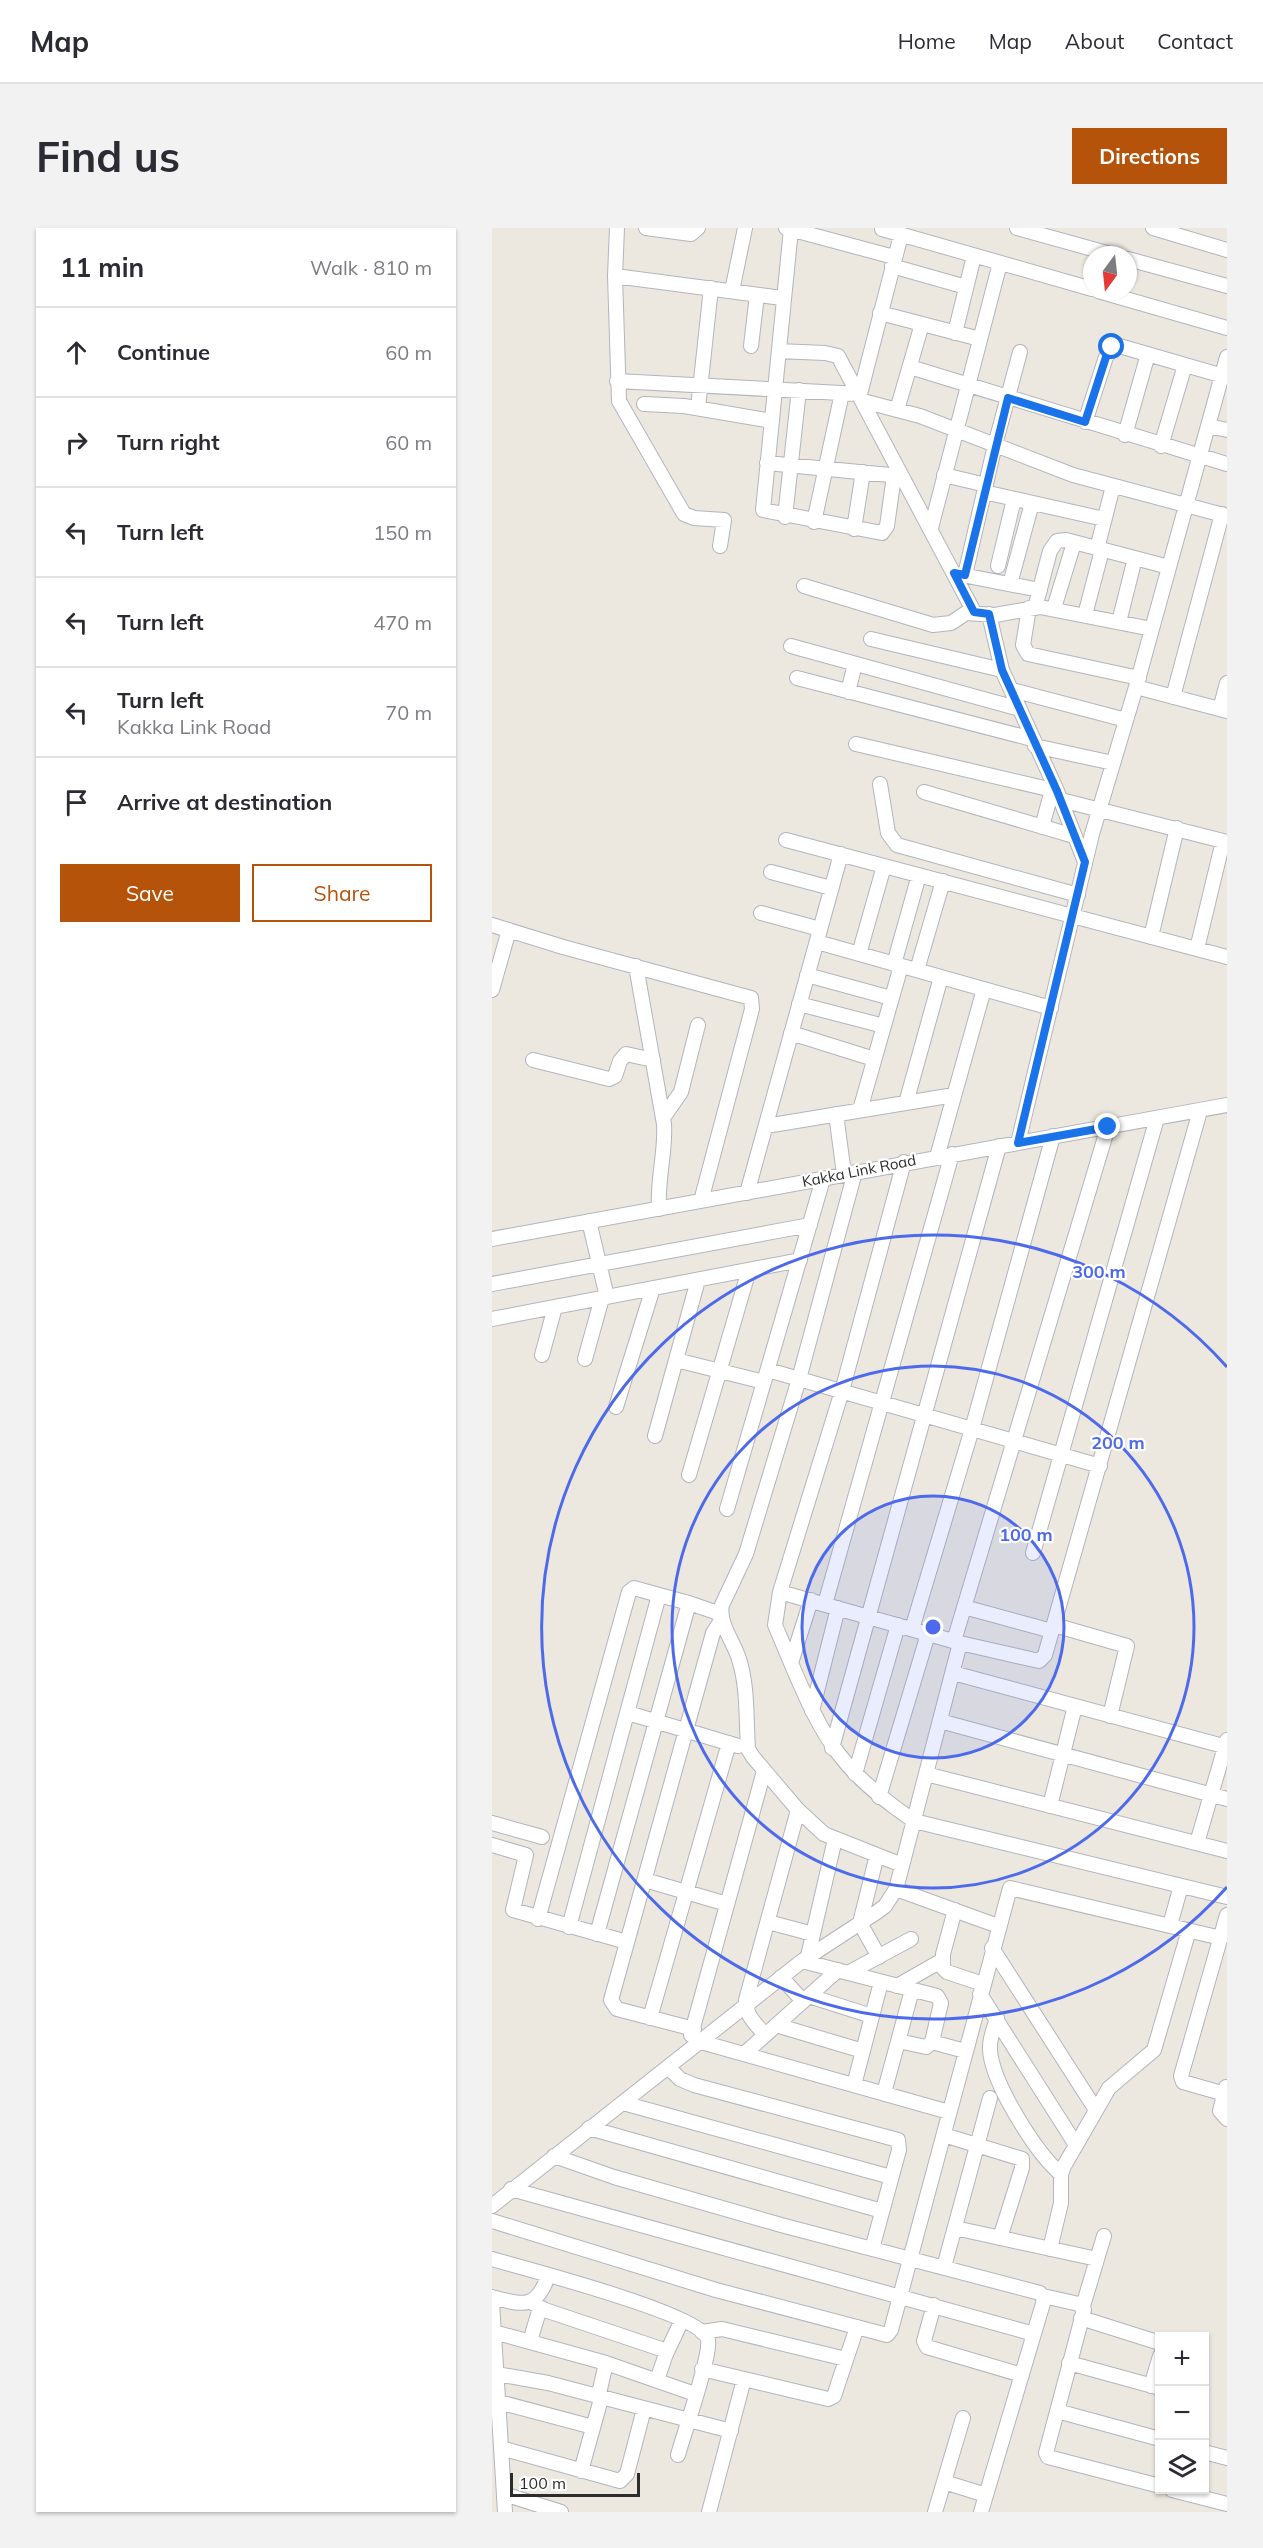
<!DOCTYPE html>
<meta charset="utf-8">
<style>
body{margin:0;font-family:Mulish,sans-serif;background:#f2f2f3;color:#2b2b33}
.controls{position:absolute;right:18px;bottom:18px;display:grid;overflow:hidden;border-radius:0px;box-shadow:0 2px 4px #0004}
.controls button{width:54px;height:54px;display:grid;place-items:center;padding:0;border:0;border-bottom:2px solid #e1e1e2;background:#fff;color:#2b2b33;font:30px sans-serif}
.compass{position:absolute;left:591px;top:18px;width:54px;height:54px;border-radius:50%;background:#fff;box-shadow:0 2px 4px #0004;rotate:195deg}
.scale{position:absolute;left:18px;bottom:15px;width:130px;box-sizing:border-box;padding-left:6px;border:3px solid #2c2c2c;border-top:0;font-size:16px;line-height:21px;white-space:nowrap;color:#2c2c2c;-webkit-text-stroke:4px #fff;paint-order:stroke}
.stop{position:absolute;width:18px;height:18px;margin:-14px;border:4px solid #1a73e8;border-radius:50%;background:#fff}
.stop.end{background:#1a73e8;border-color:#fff;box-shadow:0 2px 6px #0008}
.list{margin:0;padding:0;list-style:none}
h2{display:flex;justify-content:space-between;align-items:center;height:78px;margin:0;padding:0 24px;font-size:26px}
h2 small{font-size:20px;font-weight:400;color:#7c7c81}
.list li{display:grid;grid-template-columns:39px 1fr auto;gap:18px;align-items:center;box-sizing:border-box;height:90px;padding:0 24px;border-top:2px solid #e1e1e2}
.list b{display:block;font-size:22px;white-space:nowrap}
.list p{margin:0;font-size:20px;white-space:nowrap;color:#7c7c81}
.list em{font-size:20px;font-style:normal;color:#7c7c81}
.actions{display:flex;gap:12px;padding:18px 24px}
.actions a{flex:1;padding:14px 0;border:2px solid #b45309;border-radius:0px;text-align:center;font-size:21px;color:#b45309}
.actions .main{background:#b45309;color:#fff}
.icon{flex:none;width:33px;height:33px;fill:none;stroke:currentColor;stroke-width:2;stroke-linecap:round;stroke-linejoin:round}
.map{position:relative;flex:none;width:735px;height:2284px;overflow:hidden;border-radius:0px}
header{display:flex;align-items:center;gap:36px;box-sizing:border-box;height:84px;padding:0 30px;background:#fff;border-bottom:2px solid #e1e1e2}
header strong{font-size:28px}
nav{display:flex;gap:33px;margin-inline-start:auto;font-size:21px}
.intro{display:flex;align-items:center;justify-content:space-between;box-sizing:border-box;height:144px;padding:0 36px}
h1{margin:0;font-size:42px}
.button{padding:15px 27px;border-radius:0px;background:#b45309;color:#fff;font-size:21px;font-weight:700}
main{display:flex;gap:36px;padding:0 36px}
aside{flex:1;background:#fff;border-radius:0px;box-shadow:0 2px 4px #0004}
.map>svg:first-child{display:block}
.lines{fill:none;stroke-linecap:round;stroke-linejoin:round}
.minor-casing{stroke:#b3b5be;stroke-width:16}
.minor{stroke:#fff;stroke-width:14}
.route{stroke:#1a73e8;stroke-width:8}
.ring{fill:none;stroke:#4d6aec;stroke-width:3}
.labels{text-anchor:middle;stroke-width:4.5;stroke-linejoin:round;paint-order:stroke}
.street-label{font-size:15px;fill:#2c2c2c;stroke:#fff}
.centre{fill:#4d6aec;stroke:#fff;stroke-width:3}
.ring-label{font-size:18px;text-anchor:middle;font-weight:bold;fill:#4d6aec;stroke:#fff;stroke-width:4.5;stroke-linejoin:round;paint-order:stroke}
</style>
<header>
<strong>Map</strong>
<nav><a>Home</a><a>Map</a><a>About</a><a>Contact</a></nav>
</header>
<div class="intro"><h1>Find us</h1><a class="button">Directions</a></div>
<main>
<aside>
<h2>11 min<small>Walk · 810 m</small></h2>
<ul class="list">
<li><svg class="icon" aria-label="ahead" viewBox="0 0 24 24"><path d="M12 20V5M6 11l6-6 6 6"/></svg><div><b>Continue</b></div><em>60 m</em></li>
<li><svg class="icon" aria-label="right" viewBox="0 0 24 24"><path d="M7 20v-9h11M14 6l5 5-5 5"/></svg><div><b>Turn right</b></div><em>60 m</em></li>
<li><svg class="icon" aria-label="left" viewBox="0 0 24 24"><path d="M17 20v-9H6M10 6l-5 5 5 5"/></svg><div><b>Turn left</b></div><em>150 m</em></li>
<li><svg class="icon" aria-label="left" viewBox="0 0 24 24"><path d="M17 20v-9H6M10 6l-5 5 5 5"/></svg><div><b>Turn left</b></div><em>470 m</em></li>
<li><svg class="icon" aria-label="left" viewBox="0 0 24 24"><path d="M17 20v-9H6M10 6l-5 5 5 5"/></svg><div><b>Turn left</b><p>Kakka Link Road</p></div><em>70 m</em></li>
<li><svg class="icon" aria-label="arrive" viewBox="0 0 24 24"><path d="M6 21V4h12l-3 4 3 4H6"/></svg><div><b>Arrive at destination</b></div></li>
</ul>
<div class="actions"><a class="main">Save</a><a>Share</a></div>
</aside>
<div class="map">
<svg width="735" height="2284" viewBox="0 0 735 2284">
<rect width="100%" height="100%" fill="#ece7df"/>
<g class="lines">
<g class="minor-casing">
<path id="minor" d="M125 0 123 48 127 173 192 286 202 290 232 292 228 318
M154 0 199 6 206 0
M294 0 402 29
M525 0 622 27
M661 0 735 22
M299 1 271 282 390 305 395 298 402 248
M390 1 600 61
M636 31 735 58
M400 38 474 59
M123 48 290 70
M240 63 253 0
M606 63 735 100
M388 85 488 111
M463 105 482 28
M259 118 265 67
M287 123 333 125 346 128 482 384
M418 139 735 236
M125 153 368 166 409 7
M371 173 428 188 581 247 735 288
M152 176 192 178 280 193
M206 180 219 60
M405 182 430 96
M593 194 614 129 624 117 735 149
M716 198 735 202
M633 207 656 126
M669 218 693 137
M275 235 408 248
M452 247 494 257
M492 264 612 291
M293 289 307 162
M322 294 350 165
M439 300 508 35
M362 301 371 244
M605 321 621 258
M506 338 522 271
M465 346 548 362
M473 347 503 217 528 124
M518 356 540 275
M312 358 441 397 459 395 474 385 503 387 548 379 660 401
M537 380 531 417 536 426 647 450
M543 380 558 323 565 313 574 312 677 339
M562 380 582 315
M497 386 510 442 565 563 593 634
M593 387 610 322
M627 394 643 330
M379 411 510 442
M299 418 528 481
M305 450 540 511
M644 459 735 483
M520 462 634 492
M356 464 363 436
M681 469 730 286
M728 481 735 455
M364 516 565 563
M543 518 621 535
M388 556 396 605 405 617 586 667
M432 564 582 608
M569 572 735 614
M550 599 560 562
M294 612 735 729
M279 644 339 660
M269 685 328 701
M0 697 71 719 259 770 260 781 209 973
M659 709 685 600
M325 714 559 780
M705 721 731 613
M367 726 392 638
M402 736 427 647
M144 738 172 896C174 924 165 950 167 981
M425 742 451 653
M315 747 399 770
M0 762 17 702
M307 776 392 798
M299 805 382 831
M41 832 117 851 123 848 128 833 134 826 161 832
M414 875 449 749
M368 882 409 738
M344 886 352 946
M171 890 189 864 206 797
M274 898 462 867
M526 915 600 606 644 459 735 129
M445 929 492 761
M412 934 350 1163 288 1364 468 1415 547 1433 553 1427 708 883
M363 944 307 1151 254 1326 230 1377C226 1395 242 1414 247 1431 256 1459 254 1491 256 1521L261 1529 306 1582 332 1606 410 1637
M255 965 349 626
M97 993 115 1069
M0 1011 735 877
M0 1056 318 997
M0 1091 308 1032
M50 1127 63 1079
M93 1131 110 1070
M184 1132 272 1154
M276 1142 608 1238
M124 1179 161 1060
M163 1208 206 1052
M197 1247 257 1042
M235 1281 331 951
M541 1325 665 890
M288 1364 283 1397 299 1435 319 1372
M333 1376 460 926
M472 1379 560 1403
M562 1397 635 1418 618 1488
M420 1401 480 1201 561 908
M462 1413 616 899
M299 1435C332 1513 350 1544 422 1593L735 1669
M461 1445 735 1519
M320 1483 346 1380
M136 1485 246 1518
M448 1493 735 1571
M340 1520 507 918
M363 1546 406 1397
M434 1546 735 1623
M387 1569 436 1406
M558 1578 583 1478
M0 1595 50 1609
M705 1615 735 1512
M0 1617 34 1627 21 1682 135 1714
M385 1627 368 1695 387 1729
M153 1652 235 1676
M404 1661 506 1698
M463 1682 451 1726V1740L455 1744 491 1756
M46 1691 137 1364 142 1360 167 1367
M276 1694 321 1706
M678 1697 689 1658
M77 1699 167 1367 197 1375
M105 1706 197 1375 229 1386
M500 1720 604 1882
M316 1728 343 1611
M310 1733 445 1768 449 1775 440 1814 473 1823
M356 1745 419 1711
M289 1749 311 1773
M405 1758 449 1733
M488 1766 584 1917
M317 1768 380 1788
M158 1790 237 1515
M505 1790C502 1801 497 1811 498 1822 500 1855 544 1925 569 1946
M284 1797 371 1823
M202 1801 125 1781 119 1772 221 1405 230 1391
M199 1807 272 1543
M273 1807C265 1797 252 1786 254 1772L306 1582
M406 1813 434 1819 440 1814
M209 1814 457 1884
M252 1826 346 1742
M176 1839 188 1851 202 1857 406 1912 407 1922 380 2021
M362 1857 389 1754
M734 1859 728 1883 735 1891
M392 1865 420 1762
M733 1866 691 1854 689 1848 735 1687
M131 1875 399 1949
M97 1900 390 1983
M452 1907 530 1931V1940L508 2010
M62 1928 122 1949 289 1997 548 2065 552 2072 489 2284
M19 1961 542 2106
M0 1978 310 1733 385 1684 393 1678 404 1661 468 1415
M0 1993 224 2062 395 2107 399 2102 518 1660 729 1710
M463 2000 605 2031
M558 2021 569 1975V1946L572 1938 617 1860 662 1822 697 1702
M0 2031C30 2040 211 2086 216 2112 219 2128 192 2205 186 2227
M452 2039 498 1870
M551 2068 587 2076 592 2082 554 2225 556 2229 668 2258
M0 2069C31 2077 44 2082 56 2048
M0 2074 13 2284
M39 2074 53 2082 175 2123
M442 2077 432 2113 435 2119 530 2147
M591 2078 612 2008
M589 2090 668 2115
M2 2104 114 2135 203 2166
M210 2104 230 2101 354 2131
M38 2113 48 2080
M577 2135 668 2160
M210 2141 336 2171 342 2168 365 2099
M5 2146 56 2155 239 2203
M165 2152 174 2126 190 2092
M659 2158 668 2128
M106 2170 114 2135
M7 2174 101 2199
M565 2183 668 2211
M9 2220 128 2253 135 2246 152 2181
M712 2224 735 2230
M89 2243 109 2171
M452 2254 494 2267
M680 2262 735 2276
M12 2266 69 2284
M217 2284 252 2151
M443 2284 471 2190"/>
</g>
<use href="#minor" class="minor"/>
</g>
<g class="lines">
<path class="route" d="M616 899 526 915 593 634 565 563 510 442 497 386 482 384 462 345 473 347 516 170 593 194 614 129 620 119"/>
</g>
<circle cx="441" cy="1399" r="131" fill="#4d6aec" fill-opacity=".12"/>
<g class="ring">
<circle cx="441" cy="1399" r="131"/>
<circle cx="441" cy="1399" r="261"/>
<path d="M735 1659A392 392 0 1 1 735 1139"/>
</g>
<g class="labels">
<g class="street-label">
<text transform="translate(367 943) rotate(-11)" y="5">Kakka Link Road</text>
</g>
</g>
<circle cx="441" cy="1399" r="9" class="centre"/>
<g class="ring-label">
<text x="607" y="1050">300 m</text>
<text x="626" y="1221">200 m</text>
<text x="534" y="1313">100 m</text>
</g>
</svg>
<div class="controls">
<button>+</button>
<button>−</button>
<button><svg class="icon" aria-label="layers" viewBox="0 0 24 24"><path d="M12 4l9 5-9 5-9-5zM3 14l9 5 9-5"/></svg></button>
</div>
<svg class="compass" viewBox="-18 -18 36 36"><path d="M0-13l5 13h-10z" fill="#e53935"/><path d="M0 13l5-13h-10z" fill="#7c7c81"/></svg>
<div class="scale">100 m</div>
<div class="stop" style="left:620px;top:119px"></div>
<div class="stop end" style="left:616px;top:899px"></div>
</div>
</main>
